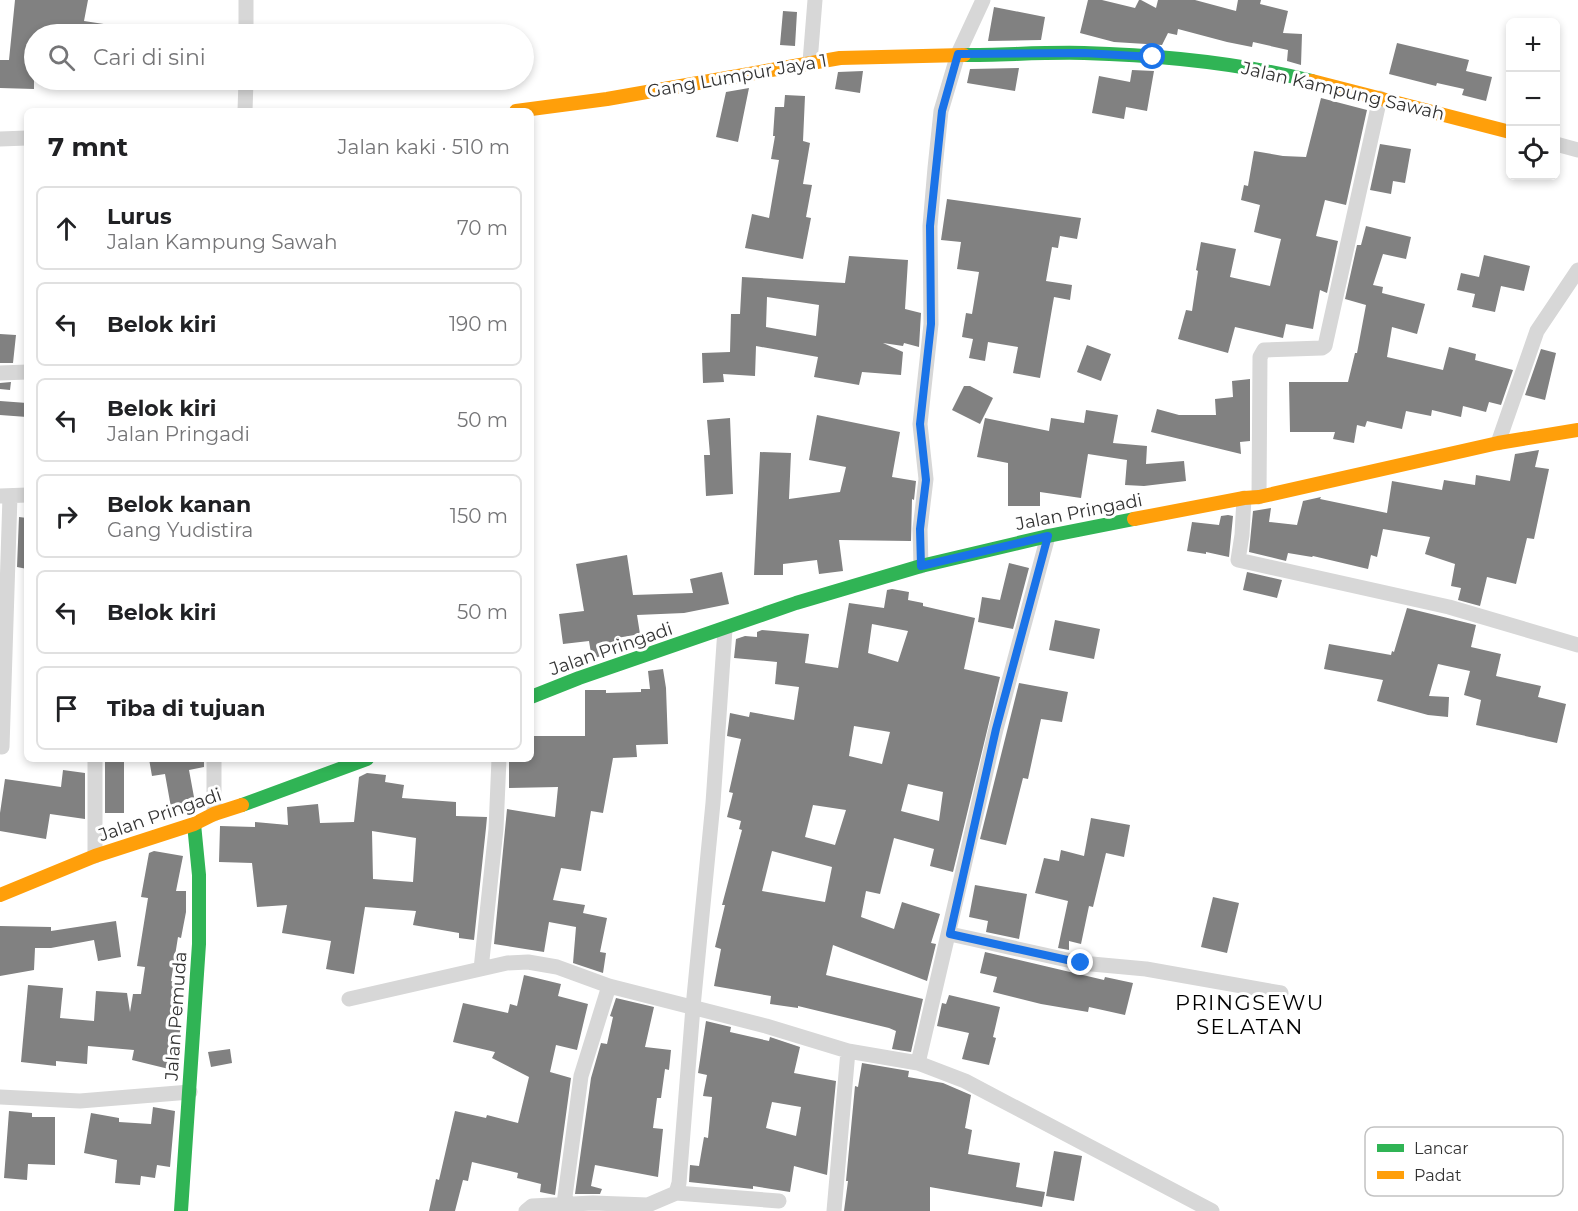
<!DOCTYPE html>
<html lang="id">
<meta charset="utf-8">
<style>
body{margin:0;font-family:Montserrat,sans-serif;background:#f2f2f2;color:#202124}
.controls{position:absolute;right:18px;top:18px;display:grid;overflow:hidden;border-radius:9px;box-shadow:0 3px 9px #0003}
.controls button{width:54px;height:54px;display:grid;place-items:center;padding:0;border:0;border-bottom:2px solid #e0e0e0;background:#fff;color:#202124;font:30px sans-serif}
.stop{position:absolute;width:18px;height:18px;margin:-14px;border:4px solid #1a73e8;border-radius:50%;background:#fff}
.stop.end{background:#1a73e8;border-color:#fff;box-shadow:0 2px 6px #0008}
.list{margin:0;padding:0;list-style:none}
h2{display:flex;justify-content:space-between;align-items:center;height:78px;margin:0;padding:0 24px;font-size:26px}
h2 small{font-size:20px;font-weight:400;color:#757577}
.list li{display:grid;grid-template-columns:39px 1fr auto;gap:18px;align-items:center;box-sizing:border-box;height:84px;margin:0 12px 12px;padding:0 12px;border:2px solid #e0e0e0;border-radius:9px}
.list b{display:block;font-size:22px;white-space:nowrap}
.list p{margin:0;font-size:20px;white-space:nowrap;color:#757577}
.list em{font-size:20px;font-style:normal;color:#757577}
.icon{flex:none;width:33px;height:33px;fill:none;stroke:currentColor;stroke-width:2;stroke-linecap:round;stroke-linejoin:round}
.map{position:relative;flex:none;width:1578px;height:1211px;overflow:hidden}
.search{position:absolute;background:#fff;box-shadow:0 3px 9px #0003;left:24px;top:24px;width:510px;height:66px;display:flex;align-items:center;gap:15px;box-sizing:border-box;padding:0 21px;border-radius:33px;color:#757577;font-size:22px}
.panel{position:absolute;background:#fff;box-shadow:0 3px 9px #0003;left:24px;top:108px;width:510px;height:654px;border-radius:9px}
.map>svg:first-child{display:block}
.building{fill:#818181;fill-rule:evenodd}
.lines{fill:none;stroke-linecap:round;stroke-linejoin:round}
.street{stroke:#d7d7d7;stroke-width:15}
.fast{stroke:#30b455;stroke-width:14}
.slow{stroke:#ff9f0a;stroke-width:14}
.route{stroke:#1a73e8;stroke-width:8}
.labels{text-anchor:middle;stroke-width:6;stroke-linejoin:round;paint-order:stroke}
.street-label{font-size:18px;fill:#333;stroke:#fff}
.quarter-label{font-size:21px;letter-spacing:1.5px;fill:#000;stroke:#fff}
.key{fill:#fff;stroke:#c2c2c2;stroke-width:1.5}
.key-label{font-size:16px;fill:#333}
</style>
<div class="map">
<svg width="1578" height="1211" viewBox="0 0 1578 1211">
<rect width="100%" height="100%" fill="#fff"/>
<path class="building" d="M15 0H88L84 21 117 26 116 34H34V89L0 88V60H9Z
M1088 0H1102L1135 8 1139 0H1141L1156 8 1158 0H1195L1236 11 1238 0H1261L1260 4 1288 11 1283 33 1302 34 1301 65 1287 61 1288 50 1253 42 1252 47 1227 42 1178 29 1177 35 1168 33 1162 45 1114 42 1080 33Z
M994 7 1045 17 1041 40 988 41Z
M783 11 797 12 795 46 780 45Z
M1397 43 1469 60 1466 71 1492 77 1486 101 1462 95 1464 89 1437 83 1436 86 1389 74Z
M1019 68 1015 91 967 83 970 69Z
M1132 70 1154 71 1147 111 1126 107 1124 119 1092 113 1099 76 1130 82Z
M863 71 860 93 835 89 838 72Z
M749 88 738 142 716 137 726 92Z
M785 95 805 96 803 141 810 143 803 184 812 185 806 217 811 218 803 259 745 248 752 214 769 218 779 160 771 159 775 136H773L775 107H784Z
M1321 98 1367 110 1346 205 1325 200 1316 236 1338 241 1327 293 1320 290 1313 329 1286 324 1283 338 1235 327 1228 353 1178 339 1186 310 1192 311 1198 271 1196 270 1201 242 1236 249 1230 277 1270 286 1281 239 1254 232 1260 205 1241 200 1244 185 1248 186 1254 151 1283 156 1306 157Z
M1380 144 1411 149 1405 183 1393 181 1391 194 1370 190Z
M947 199 1081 218 1077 239 1060 236 1058 248 1052 247 1046 281 1072 285 1070 300 1054 297 1040 378 1013 373 1018 347 988 342 985 361 969 358 973 339 962 337 966 313 972 314 979 272 957 269 961 242 941 240Z
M1366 226 1411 237 1406 259 1383 254 1373 285 1383 287 1382 293 1425 304 1417 334 1392 327 1387 357 1443 370 1449 347 1476 354 1475 360 1513 370 1501 405 1489 402 1486 412 1463 406 1461 417 1432 410 1431 416 1406 411 1402 429 1367 421 1365 427 1357 425 1354 443 1333 439 1335 432H1290L1289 382H1348L1355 353H1357L1366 305 1345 299 1357 245H1361Z
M1484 255 1530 266 1524 291 1501 286 1495 312 1472 307 1475 294 1457 290 1461 273 1479 277Z
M849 256 908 260 905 309 921 313 919 347 904 343 903 346 883 343 903 352 901 375 862 372 859 385 814 377 818 357 756 346 755 376 723 374 724 382 703 383 702 353 730 352 731 314H740L742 277 845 283ZM767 297 819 305 816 336 766 327Z
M0 334 16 335 13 363H0Z
M1087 345 1111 354 1101 381 1077 372Z
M1541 349 1556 353 1545 400 1525 395Z
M1250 379V441L1240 442 1241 454 1151 432 1157 409 1179 415H1216L1215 399 1233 397 1232 381Z
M11 382 10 390 0 389V383Z
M964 386H970L993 398 980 424 952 410Z
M0 401 27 403V417L0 415Z
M1086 410 1118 415 1113 443 1147 446 1146 464 1184 461 1186 481 1144 486 1125 485 1127 460 1088 454 1081 498 1040 492V506H1008V463L977 457 985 418 1049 431 1051 418 1084 423Z
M817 415 900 432 892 477 916 481 914 500 912 499 911 541 839 540 843 571 819 574 817 560 783 564V575H754L760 452 791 453 789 499 840 492 846 467 809 460Z
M730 418 733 494 706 496 704 455H710L707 420Z
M1539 450 1535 467 1549 469 1534 539 1527 538 1516 584 1487 577 1480 606 1458 600 1461 588 1451 586 1455 564 1425 554 1430 537 1383 529 1377 557 1371 555 1368 569 1313 556 1312 557 1288 553 1286 561 1249 552 1253 511 1271 508 1269 522 1297 525 1303 501 1321 497 1320 499 1387 513 1392 481 1442 490 1444 480 1475 485 1476 475 1510 481 1515 454Z
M1228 515 1233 516 1229 557 1206 552V554L1187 551 1192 522 1219 525 1221 516Z
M19 517 27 518V569L17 567Z
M627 555 633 595 693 593 690 579 722 572 729 604 684 613 637 615 640 634 617 638 619 650 592 659 589 641 563 644 559 614 584 611 576 564Z
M1009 563 1029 568 1013 629 978 622 982 597 1000 600Z
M1247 572 1282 580 1277 598 1243 590Z
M892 589 909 592 908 600 923 603V606L975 618 964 669 1000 677 953 872 930 866 934 849 894 838 880 894 866 891 861 917 894 929 902 902 940 914 931 943 936 944 927 981 833 945 826 975 923 999 911 1052 892 1049 896 1031 889 1028 798 1006V1008L770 1004 771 996 714 986 721 949 715 947 725 905H722L742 830 739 829 741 821 727 817 733 793 729 792 741 739 727 736 730 713 749 717 750 712 794 720 799 687 775 684 777 662 734 658 736 639 745 636 757 637V632L762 630 809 634 805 663 838 668 849 603 884 608 887 590ZM872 624 908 631 898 662 868 653ZM854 726 890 732 882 764 849 756ZM908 784 943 792 939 821 901 811ZM813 805 846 810 835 845 805 837ZM772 851 832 867 825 902 762 891Z
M1407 608 1476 625 1471 647 1501 654 1496 676 1541 686 1538 697 1566 704 1557 743 1476 725 1481 700 1464 695 1470 671 1438 664 1429 696 1449 697 1448 717 1428 715 1377 701 1383 680 1324 669 1329 644 1391 655 1392 651 1394 652Z
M1055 620 1100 629 1094 659 1049 650Z
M663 669 666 688 668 744 636 745 637 757 613 758 603 813 591 811 581 871 561 868 553 900 585 905 583 913 607 918 600 952 606 953 603 973 573 963 576 927 549 922 544 952 494 944 507 809 555 817 558 787 509 788V759H531V736H585V690H606V693L641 692V689H650L648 671Z
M1019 683 1068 692 1062 722 1041 719 1028 779 1023 778 1006 845 980 839Z
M105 759H124V813H105Z
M149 759H204V767L189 770 196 808 172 813 165 774 152 776Z
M63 770 85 773V819L50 814 46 839 0 831V813L5 779 61 787Z
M367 773 386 775 385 782 404 785 402 798 456 802V816L487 817 486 828 474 940 459 938V933L413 925 416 911 365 907 354 974 326 969 331 941 282 933 287 905 257 907 252 863 219 862 220 826 255 827V822L288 825 287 807 318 804 320 823 354 822 359 777ZM372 831 416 838 413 882 373 879Z
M1091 818 1130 825 1124 857 1106 853 1093 907 1089 906 1081 944 1069 941V950L1058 948 1068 901 1035 893 1044 858 1059 861 1061 850 1084 856Z
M154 851 183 856 176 891H186V912L181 938 178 937 171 981 180 983 174 1024 181 1026 173 1070 132 1060 134 1050 88 1046 87 1064 56 1061V1066L21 1062 28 985 63 988 60 1018 94 1021 96 991 127 993 130 1012 133 994H141L145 967 137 966 148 898 141 897 149 853Z
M975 885 1027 894 1019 939 986 932 988 921 969 917Z
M1213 897 1239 903 1227 953 1201 947Z
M116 921 121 957 98 961 94 940 51 948H35L34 970 0 976V926L51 927V931Z
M985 952 1104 980 1105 977 1133 983 1125 1015 1089 1007 1088 1012 1041 1004 993 992 997 977 980 973Z
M524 975 561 984 558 996 588 1004 577 1050 556 1045 550 1072 571 1078 555 1195 540 1192 541 1184 517 1178 518 1173 472 1162 468 1181 463 1180 455 1211H429L436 1179 439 1180 455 1111 486 1118 487 1115 518 1123 529 1077 492 1058 495 1052 453 1042 463 1003 508 1013 510 1004 517 1006Z
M949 995 1000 1007 993 1037 996 1038 989 1065 962 1059 969 1033 937 1026 942 1003 946 1004Z
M616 998 654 1007 645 1047 671 1050 669 1070 665 1069 661 1098H657L653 1128 663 1129 658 1177 595 1165 591 1186 602 1189 600 1194H575L591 1078 601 1043 607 1044 613 1017 610 1016Z
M706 1021 731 1027 730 1032 769 1041 770 1037 800 1047 794 1073 836 1081 827 1175 794 1166 790 1192 753 1186V1189L689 1182 690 1165 699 1166 704 1137 708 1138 712 1097 703 1096 707 1075 698 1073ZM772 1102 801 1107 796 1136 766 1128Z
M230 1049 232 1063 211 1067 208 1052Z
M862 1063 909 1071 908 1077 943 1083 971 1095 965 1128 972 1130 968 1154 1020 1163 1016 1187 1045 1192 1042 1207 930 1187V1211H844L848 1181H846L855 1086 858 1087Z
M153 1107 175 1111 170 1167 157 1165 155 1178 141 1176 140 1185 115 1183 117 1160 84 1153 91 1113 119 1118V1122L151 1124Z
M9 1111 32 1113V1117H55V1165L28 1164 27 1180 4 1178Z
M1054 1151 1082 1156 1074 1201 1046 1196Z"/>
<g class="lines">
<path class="street" d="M246 34V0
M810 62 815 0
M245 111 246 80
M0 139 27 138
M1556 144 1578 150
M0 373 27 372
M1498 443 1537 331 1578 270
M0 496 27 495
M1259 497 1260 357 1264 350 1322 348 1325 346 1380 98
M1244 498 1242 535 1238 560 1449 607 1578 645
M921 566 920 529 926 479 920 424 931 324 930 226 935 168 941 111 958 54 983 0
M2 747 10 496
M214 814V759
M95 856V759
M950 934 1081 963 1146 969 1281 993
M481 969 496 829 499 759
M349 999 507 963 528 962 557 967 609 986 766 1026 848 1051 918 1063 965 1081 1212 1211
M918 1063 996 729 1048 536
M0 1097 80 1101 190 1092
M676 1193 779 1201
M564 1204 581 1076 609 986
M526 1211 532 1206 593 1203 648 1205 676 1193 679 1183 693 1007 713 803 725 629
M834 1211 848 1051"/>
<path class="fast" d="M964 55C1004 55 1044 52 1084 53 1160 55 1238 63 1312 81
M531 697 579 678 796 603 921 566 1048 536 1134 519
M242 805 367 759
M181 1211 199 944V875L194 824"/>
<path class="slow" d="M1312 81 1510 132
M516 111 607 99 840 58 964 55
M1134 519 1244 498 1259 497 1498 443 1578 430
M0 895 95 856 194 824 214 814 242 805"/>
</g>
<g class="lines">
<path class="route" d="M1081 963 950 934 996 729 1048 536 921 566 920 529 926 480 920 424 931 324 930 226 942 111 958 54 1084 53 1153 57"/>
</g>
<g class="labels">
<g class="street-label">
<text transform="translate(737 76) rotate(-10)" y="6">Gang Lumpur Jaya 1</text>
<text transform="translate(1343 91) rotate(13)" y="6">Jalan Kampung Sawah</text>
<text transform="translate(1079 512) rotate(-11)" y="6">Jalan Pringadi</text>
<text transform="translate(611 649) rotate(-19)" y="6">Jalan Pringadi</text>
<text transform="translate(160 815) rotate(-19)" y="6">Jalan Pringadi</text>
<text transform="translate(176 1016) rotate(-86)" y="6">Jalan Pemuda</text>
</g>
<g class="quarter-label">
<text x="1250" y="1010">PRINGSEWU<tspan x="1250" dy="24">SELATAN</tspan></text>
</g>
</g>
<rect x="1365" y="1127" width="198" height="69" rx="9" class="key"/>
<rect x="1377" y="1144" width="27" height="8" fill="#30b455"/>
<rect x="1377" y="1171" width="27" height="8" fill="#ff9f0a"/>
<g class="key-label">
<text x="1414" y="1154">Lancar</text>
<text x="1414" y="1181">Padat</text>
</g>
</svg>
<div class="controls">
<button>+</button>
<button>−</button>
<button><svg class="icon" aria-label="locate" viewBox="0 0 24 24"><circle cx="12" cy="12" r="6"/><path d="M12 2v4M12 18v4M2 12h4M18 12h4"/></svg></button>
</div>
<div class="stop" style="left:1153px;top:57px"></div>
<div class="stop end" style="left:1081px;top:963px"></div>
<div class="search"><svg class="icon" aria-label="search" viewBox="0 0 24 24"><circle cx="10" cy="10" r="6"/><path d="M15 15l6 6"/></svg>Cari di sini</div>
<section class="panel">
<h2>7 mnt<small>Jalan kaki · 510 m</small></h2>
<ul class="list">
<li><svg class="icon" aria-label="ahead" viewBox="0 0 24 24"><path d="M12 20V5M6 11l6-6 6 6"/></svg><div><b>Lurus</b><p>Jalan Kampung Sawah</p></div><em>70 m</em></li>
<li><svg class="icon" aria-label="left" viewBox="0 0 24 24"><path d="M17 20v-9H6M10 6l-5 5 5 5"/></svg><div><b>Belok kiri</b></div><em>190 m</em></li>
<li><svg class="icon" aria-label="left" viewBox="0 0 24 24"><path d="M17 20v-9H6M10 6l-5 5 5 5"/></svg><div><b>Belok kiri</b><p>Jalan Pringadi</p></div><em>50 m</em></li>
<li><svg class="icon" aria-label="right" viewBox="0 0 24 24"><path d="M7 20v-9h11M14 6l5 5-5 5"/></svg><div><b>Belok kanan</b><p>Gang Yudistira</p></div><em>150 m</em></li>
<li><svg class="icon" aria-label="left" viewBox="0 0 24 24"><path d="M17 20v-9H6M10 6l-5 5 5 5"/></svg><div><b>Belok kiri</b></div><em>50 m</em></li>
<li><svg class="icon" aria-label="arrive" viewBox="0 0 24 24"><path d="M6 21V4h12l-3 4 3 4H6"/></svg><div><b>Tiba di tujuan</b></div></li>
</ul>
</section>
</div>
